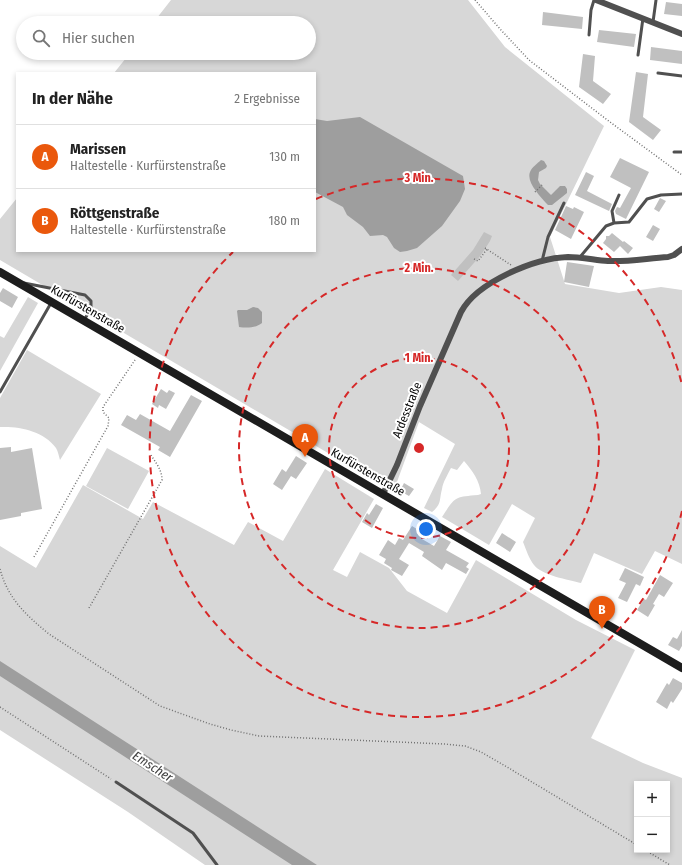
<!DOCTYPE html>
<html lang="de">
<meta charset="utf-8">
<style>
body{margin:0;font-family:"Fira Sans Condensed",sans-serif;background:#f2f2f2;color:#222}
.controls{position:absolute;right:12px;bottom:12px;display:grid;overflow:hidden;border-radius:0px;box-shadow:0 2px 6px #0003}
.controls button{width:36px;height:36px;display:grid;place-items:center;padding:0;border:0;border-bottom:1px solid #e0e0e0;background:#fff;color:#222;font:20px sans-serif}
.you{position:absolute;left:426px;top:529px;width:14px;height:14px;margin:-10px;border:3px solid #fff;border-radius:50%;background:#1a73e8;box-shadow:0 0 0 6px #1a73e833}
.badge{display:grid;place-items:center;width:26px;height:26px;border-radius:50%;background:#ea580c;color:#fff;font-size:13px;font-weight:700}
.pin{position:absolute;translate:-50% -33px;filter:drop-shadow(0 1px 2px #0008)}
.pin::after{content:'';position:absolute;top:21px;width:14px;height:12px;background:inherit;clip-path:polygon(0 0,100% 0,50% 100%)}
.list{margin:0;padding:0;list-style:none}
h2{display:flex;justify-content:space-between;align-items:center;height:52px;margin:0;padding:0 16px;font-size:17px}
h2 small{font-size:13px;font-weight:400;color:#767676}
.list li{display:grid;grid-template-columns:26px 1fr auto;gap:12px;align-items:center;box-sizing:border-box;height:64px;padding:0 16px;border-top:1px solid #e0e0e0}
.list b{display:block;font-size:15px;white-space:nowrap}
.list p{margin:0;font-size:13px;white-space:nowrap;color:#767676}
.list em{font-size:13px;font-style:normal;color:#767676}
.icon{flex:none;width:22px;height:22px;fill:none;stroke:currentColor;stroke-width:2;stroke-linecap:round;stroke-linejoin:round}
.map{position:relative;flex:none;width:682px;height:865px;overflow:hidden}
.search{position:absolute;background:#fff;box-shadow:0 2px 6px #0003;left:16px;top:16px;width:300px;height:44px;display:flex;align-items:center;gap:10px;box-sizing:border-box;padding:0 14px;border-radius:22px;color:#767676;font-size:15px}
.panel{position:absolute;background:#fff;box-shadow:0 2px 6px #0003;left:16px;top:72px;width:300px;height:180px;border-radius:0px}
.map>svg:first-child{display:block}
.green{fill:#d7d7d7;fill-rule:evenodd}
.water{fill:#9e9e9e}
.building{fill:#c0c0c0}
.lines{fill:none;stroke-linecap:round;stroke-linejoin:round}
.path{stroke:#727272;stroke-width:1.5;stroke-dasharray:1 2;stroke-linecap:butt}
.lane{stroke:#505050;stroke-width:3}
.street{stroke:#505050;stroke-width:6}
.secondary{stroke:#1d1d1d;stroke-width:8}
.ring{fill:none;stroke:#d62828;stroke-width:2;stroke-dasharray:7 5}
.labels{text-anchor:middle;stroke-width:4;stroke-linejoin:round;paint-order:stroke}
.street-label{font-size:12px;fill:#000;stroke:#fff}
.water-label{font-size:13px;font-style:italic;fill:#3f3f3f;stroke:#fff}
.centre{fill:#d62828;stroke:#fff;stroke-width:2}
.ring-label{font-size:12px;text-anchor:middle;font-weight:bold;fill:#d62828;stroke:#fff;stroke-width:4;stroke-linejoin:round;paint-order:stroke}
</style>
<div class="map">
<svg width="682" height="865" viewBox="0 0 682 865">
<rect width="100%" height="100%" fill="#fff"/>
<path class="green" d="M171 0H468L505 47 604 126 550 237 565 284 619 293 661 287 682 290V564L655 551 642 574 594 553 581 583C569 580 541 575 534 565 529 559 526 549 523 542L535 518 512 504 489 545 442 517C455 497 454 497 478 495L481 494C480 481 472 470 464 461L457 470 451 468C448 474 443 482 442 489 439 500 442 504 432 512L424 508 455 444 419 422 394 490 379 483 0 260V219L17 198V251H315V73H114L130 53H309V23H153Z
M28 297 38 303 0 371V336L4 338Z
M27 350 101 394 60 460C59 457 58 451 56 448 44 431 19 426 0 427V398Z
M107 448 149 471 128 509 86 486Z
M325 469 374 499 333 570 347 577 360 552 389 568 407 591 447 613 476 560 576 620 635 650 591 738 643 763 682 778V865H205L128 812 0 730V546L36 568 83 485 143 519 153 502 234 545 248 522 283 541ZM637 784H667V850H637Z"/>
<path class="water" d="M360 117 463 176 465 189 460 201 442 226 417 248 407 251 400 252 394 248 387 237 383 235 370 236 363 227 347 215 343 207 315 192V119L327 121Z
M541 160 544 161 547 166 546 168 539 172 538 180 540 184 551 195 560 186H565L567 189V193L552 205H548L546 203C540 196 526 182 530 172 532 167 537 164 541 160Z
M253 307 258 308 262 312V323C256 328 247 328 239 327L237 311 238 310H247Z
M0 661 317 865H292L0 676Z"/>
<path class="building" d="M666 2 682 4V16L664 14Z
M543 12 583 17 582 29 542 25Z
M599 30 636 34 634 47 597 42Z
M651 47 682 51V64L650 60Z
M583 54 595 56 593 81 611 94 603 104 579 87Z
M636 72 648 74 643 117 661 130 653 140 629 122Z
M620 158 649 172 626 219 616 214 615 211 617 207 620 208 631 188 610 177Z
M586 172 594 176 587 191 612 204 609 211 575 195Z
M660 198 666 201 659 212 654 209Z
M566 206 573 209 574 207 584 212 571 239 555 230Z
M653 225 660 229 653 241 646 237Z
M484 232 492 236 490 241 481 255 458 281 451 275 473 250Z
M612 233 623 242 624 241 633 248 628 254 620 246 614 252 603 243 606 239V236H609Z
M567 262 594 266 589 287 564 282Z
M3 288 18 297 12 308 0 301V293Z
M161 389 167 393 169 390 175 393 166 409 159 405 158 408 152 404Z
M191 395 202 401 170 457 158 450 160 447 121 425 127 415 136 420 140 414 170 431Z
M11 447V452L32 448 42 509 21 513V516L0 520V448Z
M296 456 307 463 296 479 291 476 282 490 273 484 282 469 286 472Z
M404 483 414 489 409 496 400 491Z
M376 504 383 508 372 528 362 522 367 513 369 515Z
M412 526 425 534 422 539 434 546 440 536 451 542 446 550 469 563 466 567 469 569 466 574 446 563 442 570 422 556 424 552 409 543 399 559 409 565 402 576 391 570 392 568 384 563 386 559 379 555 388 540 395 545 399 538 403 540Z
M502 533 516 542 510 552 496 543Z
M625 568 644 577 640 586 636 584 627 602 618 598 626 583 619 580Z
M660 575 673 583 664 597 659 594 653 604 655 605 648 617 637 610 644 599 646 600Z
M682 630V646L679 651 668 645 673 637 677 639Z
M673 678 682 683V689L673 703 671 701 667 709 656 702 667 683 669 685Z"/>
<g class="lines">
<path class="path" d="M475 0 501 30 529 60 610 122 682 175
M535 192 542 185
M485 248 511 265
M474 259 478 261 487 249
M34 557 108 426 109 418 103 412V407L135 360
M0 569C8 599 26 615 49 634L160 706 210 724 231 730 259 736 444 744 465 746 481 752 507 767 637 845
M89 608 162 480C162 470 156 463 151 455
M0 707 111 779
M645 850 670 865"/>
<path class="lane" d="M653 22 656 0
M589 35 591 10 594 0
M638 55 643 18
M658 73 682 76
M674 152H682
M614 223 612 211 619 195
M580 257 606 226 614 223 629 222 647 199 661 195 682 194
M542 261 548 237 564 203
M24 283 85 295 91 301V309L84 320
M0 392 51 303
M116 782 193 833 217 865"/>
<path class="street" d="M596 0 682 34
M383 494 397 465 420 406 461 312C477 282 535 258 568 257 581 257 595 260 608 261 628 262 649 258 668 257L674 255 682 249"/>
<path class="secondary" d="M0 272 682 668"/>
</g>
<g class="ring">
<circle cx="419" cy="448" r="90"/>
<circle cx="419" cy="448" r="180"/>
<path d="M682 511A270 270 0 1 1 233 252M316 199A270 270 0 0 1 682 385"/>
</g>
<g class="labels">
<g class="street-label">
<text transform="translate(88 309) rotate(30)" y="4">Kurfürstenstraße</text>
<text transform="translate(407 410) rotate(-68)" y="4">Ardesstraße</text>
<text transform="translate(368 472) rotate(30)" y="4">Kurfürstenstraße</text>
</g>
<g class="water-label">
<text transform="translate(153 766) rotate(33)" y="5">Emscher</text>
</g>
</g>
<circle cx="419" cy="448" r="6" class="centre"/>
<g class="ring-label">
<text x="419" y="182">3 Min.</text>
<text x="419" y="272">2 Min.</text>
<text x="419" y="362">1 Min.</text>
</g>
</svg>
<div class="controls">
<button>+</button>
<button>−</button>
</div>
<div class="you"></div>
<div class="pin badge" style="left:305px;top:457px">A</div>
<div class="pin badge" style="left:602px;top:629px">B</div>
<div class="search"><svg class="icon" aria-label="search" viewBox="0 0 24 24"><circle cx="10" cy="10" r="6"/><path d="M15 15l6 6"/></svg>Hier suchen</div>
<section class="panel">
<h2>In der Nähe<small>2 Ergebnisse</small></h2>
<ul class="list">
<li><span class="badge">A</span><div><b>Marissen</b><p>Haltestelle · Kurfürstenstraße</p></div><em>130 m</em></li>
<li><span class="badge">B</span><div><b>Röttgenstraße</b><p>Haltestelle · Kurfürstenstraße</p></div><em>180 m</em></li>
</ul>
</section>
</div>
